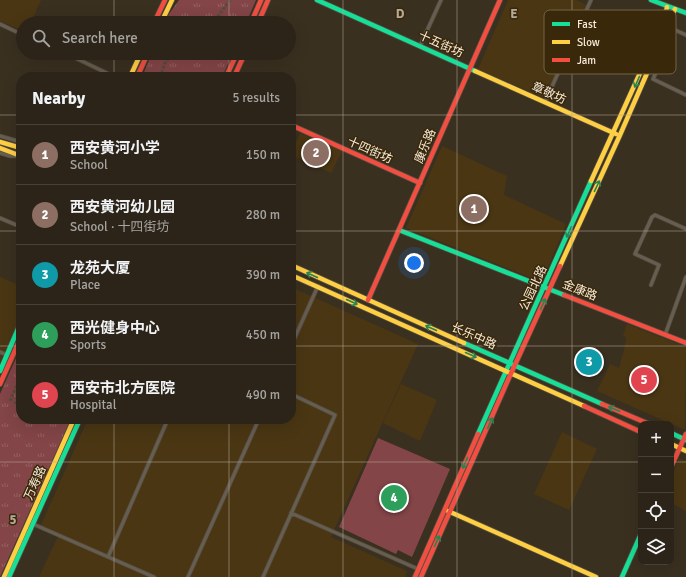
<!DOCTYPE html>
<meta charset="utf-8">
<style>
body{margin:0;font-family:Signika,"Noto Sans SC",sans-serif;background:#383025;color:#f1f3f6}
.controls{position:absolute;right:12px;bottom:12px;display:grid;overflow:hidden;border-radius:8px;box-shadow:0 4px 16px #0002}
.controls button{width:36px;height:36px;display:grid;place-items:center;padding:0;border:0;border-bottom:1px solid #484137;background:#2c2418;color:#f1f3f6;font:20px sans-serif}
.you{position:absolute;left:414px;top:263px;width:14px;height:14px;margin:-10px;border:3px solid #fff;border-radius:50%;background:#1a73e8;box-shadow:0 0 0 6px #1a73e833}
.badge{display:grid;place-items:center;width:26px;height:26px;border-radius:50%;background:#0b8043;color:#fff;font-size:13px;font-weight:700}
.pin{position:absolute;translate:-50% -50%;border:2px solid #fff;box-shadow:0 1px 4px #0006}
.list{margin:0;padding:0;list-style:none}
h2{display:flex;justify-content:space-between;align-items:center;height:52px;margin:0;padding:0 16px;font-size:17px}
h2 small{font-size:13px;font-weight:400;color:#a6a4a2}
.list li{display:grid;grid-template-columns:26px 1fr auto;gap:12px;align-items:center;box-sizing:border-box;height:60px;padding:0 16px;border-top:1px solid #484137}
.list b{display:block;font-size:15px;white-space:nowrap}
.list p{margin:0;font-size:13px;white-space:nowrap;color:#a6a4a2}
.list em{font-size:13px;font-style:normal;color:#a6a4a2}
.icon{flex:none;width:22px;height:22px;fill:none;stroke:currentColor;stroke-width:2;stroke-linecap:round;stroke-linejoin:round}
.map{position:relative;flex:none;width:686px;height:577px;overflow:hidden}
.search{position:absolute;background:#2c2418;box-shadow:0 4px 16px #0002;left:16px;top:16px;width:280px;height:44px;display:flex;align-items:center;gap:10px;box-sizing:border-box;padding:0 14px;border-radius:22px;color:#a6a4a2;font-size:15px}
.panel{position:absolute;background:#2c2418;box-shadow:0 4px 16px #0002;left:16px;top:72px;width:280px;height:352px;border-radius:16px}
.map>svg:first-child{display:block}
.built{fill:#4a3613}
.grass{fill:#834547}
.park{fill:url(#park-tufts)}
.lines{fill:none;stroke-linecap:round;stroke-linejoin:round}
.street-tunnel{stroke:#564c3c;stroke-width:3;stroke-dasharray:3 1.5;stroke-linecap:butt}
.street-casing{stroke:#574e41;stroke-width:4.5}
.fast-casing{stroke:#574e41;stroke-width:6}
.slow-casing{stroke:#574e41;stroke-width:6}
.jam-casing{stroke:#574e41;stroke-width:6}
.street{stroke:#675e52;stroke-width:3}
.fast{stroke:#16e098;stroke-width:4.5}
.slow{stroke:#ffcf43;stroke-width:4.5}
.jam{stroke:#f24e42;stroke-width:4.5}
.oneway{stroke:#288451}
.grid{fill:none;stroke:#b4a998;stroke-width:1;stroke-opacity:0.55}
.labels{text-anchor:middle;stroke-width:3;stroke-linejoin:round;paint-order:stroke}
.street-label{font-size:12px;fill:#f6ead9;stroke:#3a280a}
.key{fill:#3a280a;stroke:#726248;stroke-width:1}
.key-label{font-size:11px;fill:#f6ead9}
.grid-label{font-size:13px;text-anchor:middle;font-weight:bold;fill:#b4a998;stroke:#3a280a;stroke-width:3;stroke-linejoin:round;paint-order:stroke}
</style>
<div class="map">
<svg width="686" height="577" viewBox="0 0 686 577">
<defs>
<pattern id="park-tufts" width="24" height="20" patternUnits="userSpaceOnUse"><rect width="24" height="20" fill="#834547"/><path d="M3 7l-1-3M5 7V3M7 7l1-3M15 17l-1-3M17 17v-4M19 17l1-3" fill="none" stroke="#956061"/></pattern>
</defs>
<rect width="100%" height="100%" fill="#3a3020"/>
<path class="built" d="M0 0H41L31 23H23V31L0 21Z
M508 0H576L586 5 545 98 478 69Z
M300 133 342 151 331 173 291 155Z
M442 146 507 176 504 195 566 224 542 282 406 228Z
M0 277 21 286V315L0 363Z
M291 287 418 344 331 537 407 571 405 577H39L58 536 40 527 88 419H291Z
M627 324 686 347 685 430 597 391 610 364 619 368 624 350 626 337 623 336Z
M401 384 437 400 420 441 383 423Z
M562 432 597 449 569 510 534 494Z
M679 458 686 461V511L671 503V478Z"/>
<path class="grass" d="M378 438 450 469 412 557 398 550 396 554 339 527Z"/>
<path class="park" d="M179 0H256L246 23H165L169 14Z
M152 53H233L222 77H142Z
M21 347V419H71L0 577V394Z"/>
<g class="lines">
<path class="street-tunnel" d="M211 23 219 15 230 0
M160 77 165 63 173 53
M10 401 21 376
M15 404 17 398"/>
<g class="street-casing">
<path id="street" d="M0 24 23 35
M686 35 675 30 653 79 686 95
M420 46 441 0
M65 53 115 77
M545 102 591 0
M0 136 21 142
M0 153 10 156H18
M0 218 21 227
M651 285 659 265 635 254 652 217 655 215 686 229
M665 335 686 277
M291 346 318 286
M0 352 7 355
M291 513 418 569
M33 524 154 577
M108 557 168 419
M188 577 259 419
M263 577 335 415 291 394"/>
</g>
<g class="fast-casing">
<path id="fast" d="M317 0 475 71
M651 0 686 13
M399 230 564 295
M464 343 602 404
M0 371 21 322
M671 433 686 440
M478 434 591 181
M9 577 80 419
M622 577 641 534"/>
</g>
<g class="slow-casing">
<path id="slow" d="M161 23 172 0
M475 71 616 134
M130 77 141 53
M0 142 21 148
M0 148 21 156
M591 181 665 18 667 7
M291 265 464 343
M560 266 620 135 675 9
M291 275 584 406
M671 444 686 451
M448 511 596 577
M4 577 74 419"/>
</g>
<g class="jam-casing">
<path id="jam" d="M154 23 165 0
M251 23 261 0
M258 23 268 0
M137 77 148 53
M226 77 237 53
M234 77 245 53
M291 125 420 183
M564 295 686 343
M368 300 500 0
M0 384 21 337
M602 404 649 424
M584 406 641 432
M671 467 686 434
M415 577 478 434
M421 577 508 380 560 266"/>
</g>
<use href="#street" class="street"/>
<use href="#fast" class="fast"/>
<use href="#slow" class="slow"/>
<use href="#jam" class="jam"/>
</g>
<defs><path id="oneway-shaft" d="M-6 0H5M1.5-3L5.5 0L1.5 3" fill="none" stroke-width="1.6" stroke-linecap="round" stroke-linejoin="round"/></defs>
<g class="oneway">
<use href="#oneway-shaft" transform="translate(637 82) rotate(114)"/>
<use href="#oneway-shaft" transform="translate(597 186) rotate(-65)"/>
<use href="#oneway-shaft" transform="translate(569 232) rotate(114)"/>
<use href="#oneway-shaft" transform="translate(312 275) rotate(-156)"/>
<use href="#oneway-shaft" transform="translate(352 302) rotate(24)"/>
<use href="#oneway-shaft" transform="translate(543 304) rotate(-66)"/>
<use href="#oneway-shaft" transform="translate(431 328) rotate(-156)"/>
<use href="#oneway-shaft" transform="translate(471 355) rotate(24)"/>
<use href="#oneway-shaft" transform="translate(614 409) rotate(-157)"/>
<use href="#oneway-shaft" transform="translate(490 423) rotate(-66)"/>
<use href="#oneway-shaft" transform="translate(465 463) rotate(114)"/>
<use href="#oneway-shaft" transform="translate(437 541) rotate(-66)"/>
</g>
<path class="grid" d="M114 0V23M229 0V23M343 0V577M457 0V577M572 0V577M114 53V77M229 53V77M0 115H21M291 115H686M0 231H21M291 231H686M0 346H21M291 346H686M114 419V577M229 419V577M0 462H641M671 462H686"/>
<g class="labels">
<g class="street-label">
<text transform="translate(441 44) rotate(24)" y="4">十五街坊</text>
<text transform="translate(549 93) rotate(24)" y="4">章敬坊</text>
<text transform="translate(425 146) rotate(-67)" y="4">康乐路</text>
<text transform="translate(370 150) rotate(24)" y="4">十四街坊</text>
<text transform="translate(533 288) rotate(-65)" y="4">公园北路</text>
<text transform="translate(580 290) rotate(22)" y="4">金康路</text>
<text transform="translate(474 336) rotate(24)" y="4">长乐中路</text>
<text transform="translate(35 483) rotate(-66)" y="4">万寿路</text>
</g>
</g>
<rect x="544" y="10" width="132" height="64" rx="6" class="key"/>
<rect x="552" y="22" width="18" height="4" fill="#16e098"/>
<rect x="552" y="40" width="18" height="4" fill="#ffcf43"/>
<rect x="552" y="58" width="18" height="4" fill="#f24e42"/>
<g class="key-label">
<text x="577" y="28">Fast</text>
<text x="577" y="46">Slow</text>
<text x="577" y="64">Jam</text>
</g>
<g class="grid-label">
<text x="400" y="18">D</text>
<text x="514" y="18">E</text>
<text x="13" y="524">5</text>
</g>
</svg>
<div class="controls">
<button>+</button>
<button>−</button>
<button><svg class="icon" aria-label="locate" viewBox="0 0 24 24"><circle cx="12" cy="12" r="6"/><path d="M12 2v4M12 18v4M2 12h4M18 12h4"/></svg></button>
<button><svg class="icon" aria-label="layers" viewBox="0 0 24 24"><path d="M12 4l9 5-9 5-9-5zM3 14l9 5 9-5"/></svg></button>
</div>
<div class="you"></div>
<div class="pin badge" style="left:474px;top:209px;background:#8d6e63">1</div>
<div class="pin badge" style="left:316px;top:153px;background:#8d6e63">2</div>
<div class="pin badge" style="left:589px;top:362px;background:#0f9aa8">3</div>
<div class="pin badge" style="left:394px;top:498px;background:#2e9e5b">4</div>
<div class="pin badge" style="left:644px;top:380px;background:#e0444e">5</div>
<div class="search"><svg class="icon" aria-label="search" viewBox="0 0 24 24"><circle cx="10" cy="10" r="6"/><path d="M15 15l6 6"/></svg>Search here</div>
<section class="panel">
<h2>Nearby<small>5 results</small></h2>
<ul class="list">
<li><span class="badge" style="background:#8d6e63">1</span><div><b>西安黄河小学</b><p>School</p></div><em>150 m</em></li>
<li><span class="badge" style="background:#8d6e63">2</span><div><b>西安黄河幼儿园</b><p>School · 十四街坊</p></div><em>280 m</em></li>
<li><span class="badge" style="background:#0f9aa8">3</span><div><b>龙苑大厦</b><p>Place</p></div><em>390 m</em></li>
<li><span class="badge" style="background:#2e9e5b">4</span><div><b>西光健身中心</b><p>Sports</p></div><em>450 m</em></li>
<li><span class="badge" style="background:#e0444e">5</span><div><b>西安市北方医院</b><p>Hospital</p></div><em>490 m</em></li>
</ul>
</section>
</div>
